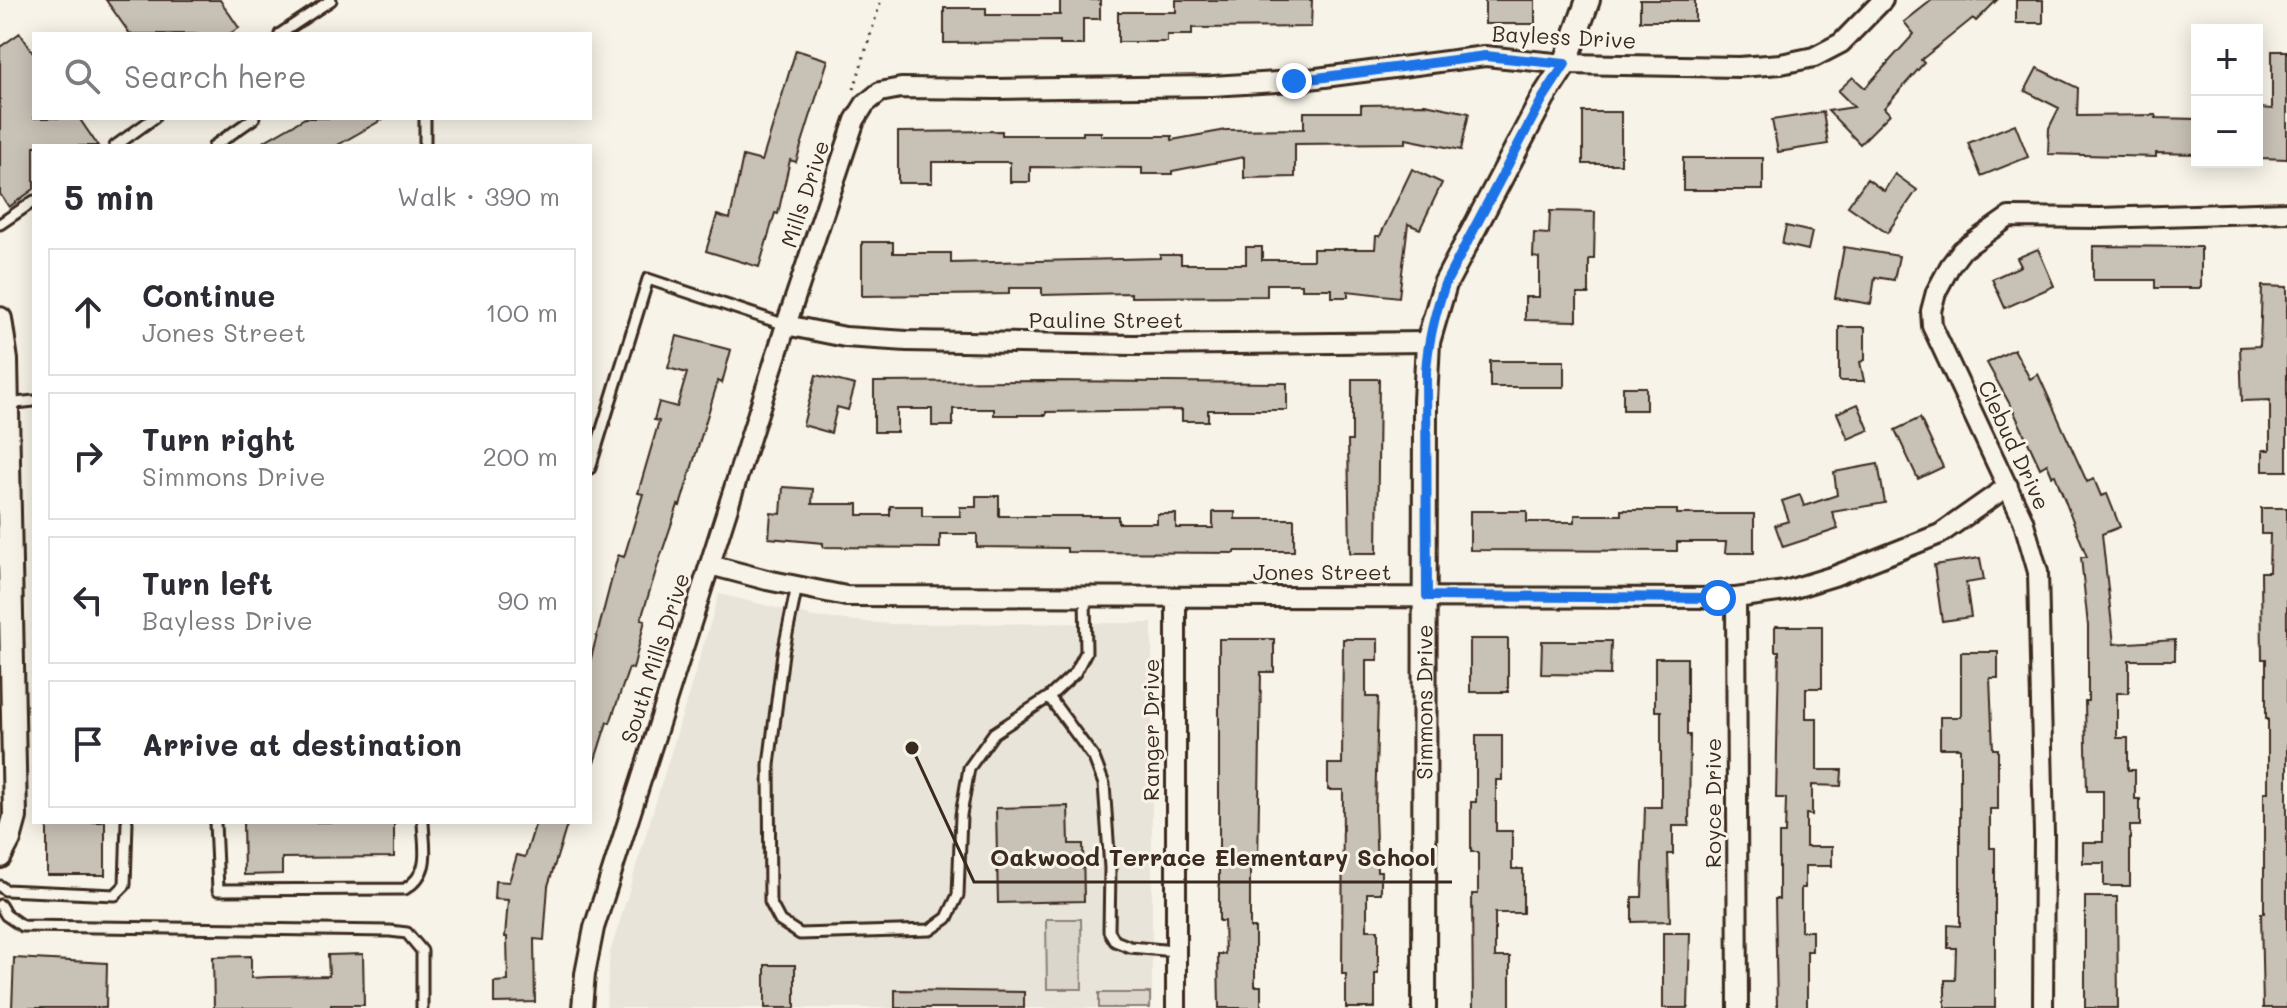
<!DOCTYPE html>
<meta charset="utf-8">
<style>
body{margin:0;font-family:Mali,sans-serif;background:#f2f2f3;color:#2b2b33}
.controls{position:absolute;right:24px;top:24px;display:grid;overflow:hidden;border-radius:0px;box-shadow:0 4px 20px #0003}
.controls button{width:72px;height:72px;display:grid;place-items:center;padding:0;border:0;border-bottom:2px solid #e1e1e2;background:#fff;color:#2b2b33;font:40px sans-serif}
.stop{position:absolute;width:24px;height:24px;margin:-18px;border:6px solid #1a73e8;border-radius:50%;background:#fff}
.stop.end{background:#1a73e8;border-color:#fff;box-shadow:0 2px 8px #0008}
.list{margin:0;padding:0;list-style:none}
h2{display:flex;justify-content:space-between;align-items:center;height:104px;margin:0;padding:0 32px;font-size:34px}
h2 small{font-size:26px;font-weight:400;color:#7c7c81}
.list li{display:grid;grid-template-columns:52px 1fr auto;gap:24px;align-items:center;box-sizing:border-box;height:128px;margin:0 16px 16px;padding:0 16px;border:2px solid #e1e1e2;border-radius:0px}
.list b{display:block;font-size:30px;white-space:nowrap}
.list p{margin:0;font-size:26px;white-space:nowrap;color:#7c7c81}
.list em{font-size:26px;font-style:normal;color:#7c7c81}
.icon{flex:none;width:44px;height:44px;fill:none;stroke:currentColor;stroke-width:2;stroke-linecap:round;stroke-linejoin:round}
.map{position:relative;flex:none;width:2287px;height:1008px;overflow:hidden}
.search{position:absolute;background:#fff;box-shadow:0 4px 20px #0003;left:32px;top:32px;width:560px;height:88px;display:flex;align-items:center;gap:20px;box-sizing:border-box;padding:0 28px;border-radius:0px;color:#7c7c81;font-size:30px}
.panel{position:absolute;background:#fff;box-shadow:0 4px 20px #0003;left:32px;top:144px;width:560px;height:680px;border-radius:0px}
.map>svg:first-child{display:block}
.built{fill:#e9e4d9}
.grass{fill:url(#grass-tufts);stroke:#8b8074;stroke-width:2}
.pitch{fill:#dbd6cb;stroke:#8b8074;stroke-width:2}
.building{fill:#c8c1b6;stroke:#3b2a1e;stroke-width:2}
.lines{fill:none;stroke-linecap:round;stroke-linejoin:round}
.service-casing{stroke:#3b2a1e;stroke-width:15}
.minor-casing{stroke:#3b2a1e;stroke-width:24}
.tertiary-casing{stroke:#3b2a1e;stroke-width:28}
.path{stroke:#3b2a1e;stroke-width:3;stroke-dasharray:2 6;stroke-linecap:butt}
.service{stroke:#f7f3e8;stroke-width:9}
.minor{stroke:#f7f3e8;stroke-width:18}
.tertiary{stroke:#f7f3e8;stroke-width:22}
.route{stroke:#1a73e8;stroke-width:10}
.labels{text-anchor:middle;stroke-width:6;stroke-linejoin:round;paint-order:stroke}
.street-label{font-size:22px;fill:#3b2a1e;stroke:#f7f3e8}
.leader{fill:none;stroke:#3b2a1e;stroke-width:3}
.callout-dot{fill:#3b2a1e;stroke:#f7f3e8;stroke-width:3}
.callout-label{font-size:24px;text-anchor:middle;font-weight:bold;fill:#3b2a1e;stroke:#f7f3e8;stroke-width:6;stroke-linejoin:round;paint-order:stroke}
</style>
<div class="map">
<svg width="2287" height="1008" viewBox="0 0 2287 1008">
<defs>
<pattern id="grass-tufts" width="24" height="20" patternUnits="userSpaceOnUse" patternTransform="scale(2)"><rect width="24" height="20" fill="#dbd6cb"/><path d="M3 7l-1-3M5 7V3M7 7l1-3M15 17l-1-3M17 17v-4M19 17l1-3" fill="none" stroke="#bdb8ae"/></pattern>
</defs>
<rect width="100%" height="100%" fill="#f7f3e8"/>
<filter id="ink" filterUnits="userSpaceOnUse"><feTurbulence type="fractalNoise" baseFrequency=".0125" numOctaves="2"/><feDisplacementMap in="SourceGraphic" scale="16" xChannelSelector="R" yChannelSelector="G"/><feConvolveMatrix kernelMatrix="1 2 1 2 8 2 1 2 1" color-interpolation-filters="sRGB"/></filter>
<g filter="url(#ink)">
<path class="built" d="M719 594 814 617 890 624 1152 623V1008H606L610 953Z"/>
<path class="grass" d="M1099 993H1150V1008H1099Z"/>
<path class="pitch" d="M1046 919H1081L1082 989H1047Z"/>
<path class="building" d="M106 0H220L239 28 229 34H130Z
M1060 0H1100V19H1083V45H1060V42L944 43V8H986V15H1060Z
M1176 0H1312L1311 27 1192 28V35H1167V42H1118V12H1176Z
M1485 0H1535V24H1485Z
M1640 0H1695V21H1640Z
M1932 0H1997L1976 21 1973 18 1921 60 1924 63 1884 108 1890 114 1860 144 1828 111 1854 107 1838 91 1853 77 1865 88 1914 34 1904 22Z
M2016 0H2043V23H2016Z
M20 33 34 54V118H79L98 146H34V189L9 207 0 194V47Z
M796 50 828 60 796 162 790 160 778 214 775 213 759 267 706 251 717 215 730 219 743 156 762 161Z
M2272 51H2287V159L2260 158V108L2272 109Z
M2037 68 2078 88 2077 116 2156 115V118L2197 119V154L2156 153V157L2048 154 2049 128 2059 108 2025 91Z
M1425 104 1469 113 1461 150 1406 139V143L1295 144V177L1244 178V157L1172 171V174H1142V168L1030 167V182H1010V162H932V183H898V132L1002 131V135H1083V132H1101V136H1172V140L1226 130 1304 129V112H1361V105Z
M1583 112H1621V164H1583Z
M1823 112 1828 144 1778 152 1772 120Z
M305 118H385L336 146H256Z
M2015 124 2028 157 1981 176 1968 143Z
M1683 158H1763V190H1683Z
M1412 169 1442 183 1420 229 1408 224 1399 297 1348 291V297H1332V289H1302V284H1267V296L1131 297V293L1042 295V288H1009V294L862 296V242H893V253H951V263L1160 258V255H1181V264H1246V247H1262V260H1313V249H1375L1376 236H1380Z
M1895 174 1917 190 1887 233 1848 206 1867 179 1884 191Z
M1550 211 1595 212 1594 259H1589V294H1577V321L1525 320V297H1539V258L1533 257 1534 233 1549 234Z
M1786 226 1812 232 1808 250 1782 244Z
M2093 246 2201 247V288H2155V280H2093Z
M1844 247 1899 256 1894 280 1875 277 1871 304 1835 298Z
M2038 249 2054 286 2005 308 1992 279 2021 266 2017 258Z
M2262 286 2287 287V471H2263V450H2270V400L2242 401 2240 347 2260 346Z
M1839 327H1865V360L1860 362 1864 381H1839Z
M677 336 731 350 722 383 718 381 680 506 678 505 660 558 641 619 645 620 633 669 629 668 610 723 607 722 594 763H590V662L618 555 624 557 643 494 638 493 659 421 654 420 659 402 677 407 687 373 668 368Z
M2014 349 2030 379 2038 374 2087 482 2094 479 2101 496 2107 494 2120 527 2102 534 2114 644 2175 640V660H2129V693H2117V738H2128V770H2135V799H2140V826H2130V886H2104V863H2083V842H2103V791H2087L2085 701H2088V626L2081 557H2087L2055 475 2052 476 2047 464 2040 468 2013 410 1987 363Z
M1490 361H1564V387H1490Z
M816 375 855 385 848 410 837 407 831 433 803 425Z
M1352 379H1379L1377 553H1350L1348 441H1352Z
M1046 381 1287 383V410H1208V421H1182V410L1046 412V415H994V409H953V426H932V409H897V432H874V382Z
M1623 387H1646V410H1623Z
M1858 404 1869 430 1848 439 1837 413Z
M1920 418 1943 467 1918 479 1895 430Z
M1878 464 1885 503 1832 512 1838 529 1783 547 1775 525 1789 521 1782 501 1800 495 1804 506 1837 495 1834 472Z
M783 487 813 489 812 504H858V515H890V506H922V516H960V507H976V496H999V516H1118V523H1157V514H1176V528H1213V512H1235V519H1294V551H1235V553L1067 552V548L977 547V534H940V548L823 547V543L769 538 771 513 781 514Z
M2261 508H2287V1008H2263L2261 913H2264V792H2268V719H2266V659H2262L2261 572H2269L2270 534H2261Z
M1621 510H1677V514H1754V553H1725L1726 542H1677V551L1470 550V511H1527V522H1575V515H1621Z
M1980 558 1984 580 1966 583 1971 617 1942 621 1934 565Z
M1775 626H1822V688H1806V718H1817V770H1842L1841 786 1812 785V815L1806 814V847H1832V866H1805V888H1801V931H1812V951H1807V1008H1777L1775 899H1779V834H1785L1786 798H1776L1779 651H1775Z
M1219 639H1274V672H1261L1258 864H1250V928H1255V986H1261V1008H1219L1218 954H1225L1224 921H1219Z
M1343 639H1378V660H1366V697H1378L1375 813 1377 871H1381V893H1367V930H1378V974H1375V1008H1346V974H1342L1343 790H1328V764H1342Z
M1470 639H1508V692H1470Z
M1542 641H1611L1610 675 1541 674Z
M1961 652H1998V678H1990L1993 749H1998V809H1990V848H1995V1008H1945V980H1955L1956 948H1948V925L1960 926V748H1940V717H1961Z
M1655 658H1687V735H1690L1689 826H1673V854H1668L1670 921 1632 922V897H1642L1645 807H1661V711H1655Z
M1476 735H1502V780H1496V831H1512V869H1523V913H1495V957H1510V1008H1473L1472 894H1478V852H1471V802H1476Z
M1068 806 1069 844H1083L1084 901 998 903 996 808Z
M47 822H105V875H47Z
M243 822H394V857L282 858V874L244 875Z
M536 822H568L548 886 544 940 534 939 535 1002 494 1003V982L508 981 507 937H505L508 900 494 899 495 881 509 882 517 855 525 857Z
M2085 897H2117L2118 1008H2085Z
M1663 933H1690L1688 1008H1663Z
M363 954 364 1005H331V1008H214L213 957 251 956V978L269 977 329 976 328 955Z
M14 958 107 963 106 1008H12Z
M765 965H795V1008H765Z
M895 990 1024 992V1008H895Z"/>
<g class="lines">
<g class="service-casing">
<path id="service" d="M280 34 331 0
M115 146 154 118
M214 146 254 118
M425 146V118
M0 224 34 201
M7 404 34 401
M590 468 648 279 786 325
M797 586 783 653 769 765 770 902 780 921 800 934 930 930 947 918 958 895 961 815 969 768 994 733 1049 697 1075 673 1086 652 1085 597
M1049 697 1094 758 1104 784 1110 868 1109 931 1115 941 1130 947 1175 951
M215 822 218 890 405 889C432 872 424 850 423 822
M0 886 5 890 115 895 125 885 127 822
M0 905 6 915 22 926 390 931 407 933 422 951V1008"/>
</g>
<g class="minor-casing">
<path id="minor" d="M786 325 845 337 907 341 1133 345 1428 342
M710 565 767 580 846 596 1736 598 1785 591 1834 576 1940 534 2008 486
M1736 598 1738 1008
M582 1008 585 974 594 928 786 325 855 120 865 104 880 92 901 88 997 89 1212 86 1294 81 1485 56 1565 64 1739 67 1781 64 1814 57 1841 43 1883 0
M1176 1008V597
M2043 1008 2044 834 2038 572 2023 520 1932 326 1931 311 1936 292 1950 266 1962 250 2009 217 2100 218 2287 212"/>
</g>
<g class="tertiary-casing">
<g id="tertiary">
<path d="M0 319 6 360 15 817 9 839 0 856"/>
<path id="s1" d="M1424 1008 1425 401 1428 342 1445 284 1543 98 1565 64 1588 0"/>
</g>
</g>
<path class="path" d="M854 89 881 0"/>
<use href="#service" class="service"/>
<use href="#minor" class="minor"/>
<use href="#tertiary" class="tertiary"/>
</g>
</g>
<g class="lines" filter="url(#ink)">
<path class="route" d="M1294 81 1485 56 1565 64 1543 98 1445 284C1435 313 1428 340 1426 371L1427 596 1718 598"/>
</g>
<g class="labels">
<g class="street-label">
<text transform="translate(1564 37) rotate(3)" y="8">Bayless Drive</text>
<text transform="translate(805 194) rotate(-72)" y="8">Mills Drive</text>
<text x="1106" y="328">Pauline Street</text>
<text transform="translate(2014 445) rotate(65)" y="8">Clebud Drive</text>
<text x="1322" y="580">Jones Street</text>
<text transform="translate(655 658) rotate(-72)" y="8">South Mills Drive</text>
<text dy="8" stroke="none"><textPath href="#s1" startOffset="306">Simmons Drive</textPath></text>
<text transform="translate(1151 730) rotate(-90)" y="8">Ranger Drive</text>
<text transform="translate(1713 803) rotate(-90)" y="8">Royce Drive</text>
</g>
</g>
<path class="leader" d="M912 748L974 882H1452"/>
<circle class="callout-dot" cx="912" cy="748" r="8"/>
<g class="callout-label">
<text x="1213" y="866">Oakwood Terrace Elementary School</text>
</g>
</svg>
<div class="controls">
<button>+</button>
<button>−</button>
</div>
<div class="stop" style="left:1718px;top:598px"></div>
<div class="stop end" style="left:1294px;top:81px"></div>
<div class="search"><svg class="icon" aria-label="search" viewBox="0 0 24 24"><circle cx="10" cy="10" r="6"/><path d="M15 15l6 6"/></svg>Search here</div>
<section class="panel">
<h2>5 min<small>Walk · 390 m</small></h2>
<ul class="list">
<li><svg class="icon" aria-label="ahead" viewBox="0 0 24 24"><path d="M12 20V5M6 11l6-6 6 6"/></svg><div><b>Continue</b><p>Jones Street</p></div><em>100 m</em></li>
<li><svg class="icon" aria-label="right" viewBox="0 0 24 24"><path d="M7 20v-9h11M14 6l5 5-5 5"/></svg><div><b>Turn right</b><p>Simmons Drive</p></div><em>200 m</em></li>
<li><svg class="icon" aria-label="left" viewBox="0 0 24 24"><path d="M17 20v-9H6M10 6l-5 5 5 5"/></svg><div><b>Turn left</b><p>Bayless Drive</p></div><em>90 m</em></li>
<li><svg class="icon" aria-label="arrive" viewBox="0 0 24 24"><path d="M6 21V4h12l-3 4 3 4H6"/></svg><div><b>Arrive at destination</b></div></li>
</ul>
</section>
</div>
